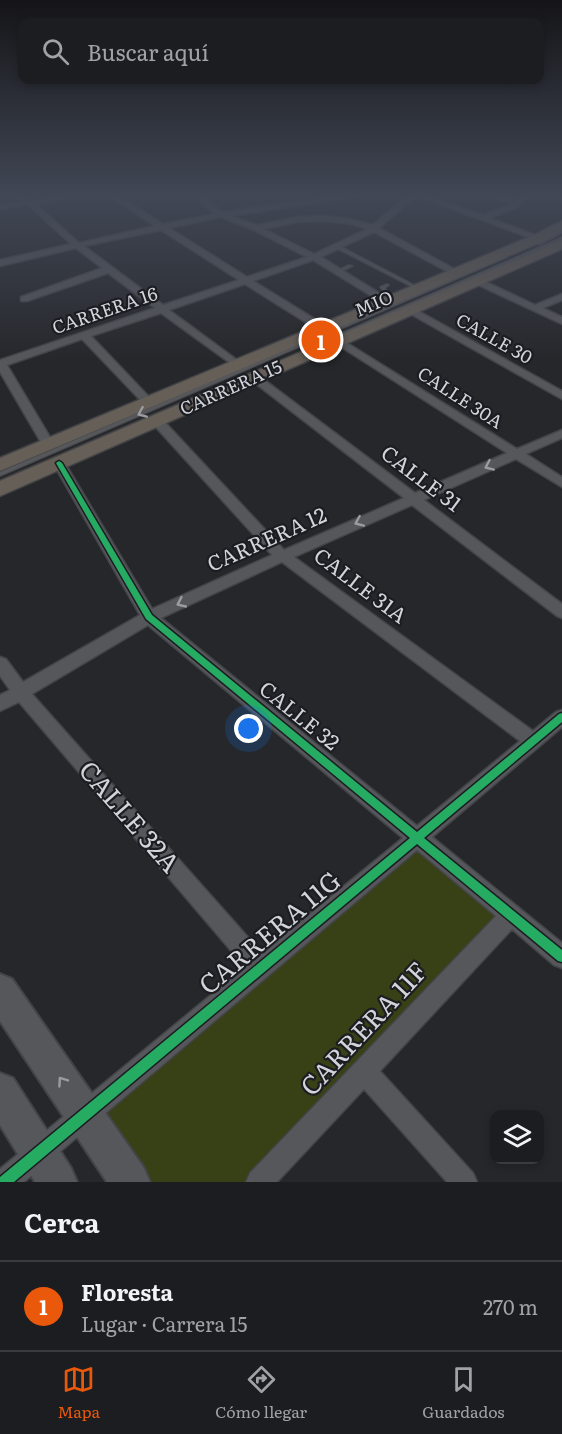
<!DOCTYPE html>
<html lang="es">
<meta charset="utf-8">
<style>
body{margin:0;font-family:Literata,serif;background:#252629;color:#f1f3f6}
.controls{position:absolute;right:18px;bottom:18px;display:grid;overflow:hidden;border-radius:12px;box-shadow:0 3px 9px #0003}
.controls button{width:54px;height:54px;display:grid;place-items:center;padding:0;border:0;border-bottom:2px solid #3a3b3e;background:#1c1d20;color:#f1f3f6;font:30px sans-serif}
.you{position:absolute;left:249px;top:729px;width:21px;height:21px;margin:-15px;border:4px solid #fff;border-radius:50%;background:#1a73e8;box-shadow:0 0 0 9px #1a73e833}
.badge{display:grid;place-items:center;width:39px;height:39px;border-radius:50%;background:#ea580c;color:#fff;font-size:20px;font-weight:700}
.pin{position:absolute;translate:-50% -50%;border:3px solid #fff;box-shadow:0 2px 6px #0006}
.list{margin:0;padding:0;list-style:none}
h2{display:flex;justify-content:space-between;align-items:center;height:78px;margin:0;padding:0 24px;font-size:26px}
h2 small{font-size:20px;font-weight:400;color:#a0a2a5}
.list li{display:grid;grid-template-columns:39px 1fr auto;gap:18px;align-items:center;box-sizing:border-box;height:90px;padding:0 24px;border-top:2px solid #3a3b3e}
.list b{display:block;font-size:22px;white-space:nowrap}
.list p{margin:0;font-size:20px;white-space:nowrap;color:#a0a2a5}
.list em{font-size:20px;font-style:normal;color:#a0a2a5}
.icon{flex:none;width:33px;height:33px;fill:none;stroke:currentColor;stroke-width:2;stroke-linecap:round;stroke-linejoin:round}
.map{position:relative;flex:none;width:562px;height:1182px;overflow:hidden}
.search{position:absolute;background:#1c1d20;box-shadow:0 3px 9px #0003;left:18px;right:18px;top:18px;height:66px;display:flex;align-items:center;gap:15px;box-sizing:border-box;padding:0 21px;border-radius:12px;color:#a0a2a5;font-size:22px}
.sheet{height:168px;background:#1c1d20}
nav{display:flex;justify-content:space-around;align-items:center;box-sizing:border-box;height:84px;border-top:2px solid #3a3b3e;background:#1c1d20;font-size:16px;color:#a0a2a5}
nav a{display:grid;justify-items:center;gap:3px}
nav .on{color:#ea580c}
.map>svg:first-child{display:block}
.green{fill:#384115}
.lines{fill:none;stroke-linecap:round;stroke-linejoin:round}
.lane-casing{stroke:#434447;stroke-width:2}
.street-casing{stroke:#434447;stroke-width:3}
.secondary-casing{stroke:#434447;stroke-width:4}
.primary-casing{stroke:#434447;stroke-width:3}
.lane{fill:#56575b;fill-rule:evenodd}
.street{fill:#56575b;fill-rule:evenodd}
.secondary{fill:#56575b;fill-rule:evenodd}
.primary{fill:#665f57;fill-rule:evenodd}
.cycleway-casing{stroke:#1b1d23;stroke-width:3}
.cycleway{fill:#26ab63;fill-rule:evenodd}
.oneway{stroke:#9b9ca0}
.labels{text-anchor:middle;stroke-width:4.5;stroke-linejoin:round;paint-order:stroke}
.far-street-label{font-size:18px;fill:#d3d4d9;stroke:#1b1d23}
.street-label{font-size:21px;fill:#d3d4d9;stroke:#1b1d23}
.near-street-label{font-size:26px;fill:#d3d4d9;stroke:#1b1d23}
</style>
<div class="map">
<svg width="562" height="1182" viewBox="0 0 562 1182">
<rect width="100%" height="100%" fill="#26272b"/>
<path class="green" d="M418 837 511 915 259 1182H130L85 1115Z"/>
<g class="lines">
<g class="lane-casing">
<path id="lane" d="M562 230V233L539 245 535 244Z
M562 237V240L342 336 337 335Z
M334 245H338L420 288 416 289 334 247Z
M504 256 508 257 0 476V472Z
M349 265 353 266 340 272 336 271Z
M387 284 389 285 385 288 393 299V300H389L380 287Z"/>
</g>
<g class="street-casing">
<path id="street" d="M12 196H23L31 200 74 196 36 204 79 243 155 226 109 196H119L163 224 215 214 193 196H202L223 212 309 199 358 196 231 216 257 225 297 217 324 216 351 219 373 225 407 196H416L379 228 460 272 452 274 374 232 321 257 389 299V303H383L313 260 253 281 326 326V330H318L245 284 169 310 241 363V367L237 368 161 313 91 336 152 400 154 402 148 405 144 404 82 339 7 365 54 444 48 448 42 444 0 372V360L155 308 108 273 27 301H21V297L102 268 76 248 0 266V260L71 244 28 205 0 209V205L21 201ZM221 217 254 230 307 257 247 277 169 228ZM324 221 351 224 367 229 314 254 264 229 297 222ZM161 230 239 280 163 305 84 246Z
M417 196H429L483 215 511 204 487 196H501L515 200 519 196H528L517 207 490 218 543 238 536 240Z
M474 279H480L535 305 562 294V300L543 308 562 317V324L474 283Z
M407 308H413L562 391V399L407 312Z
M339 338 517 449 562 430V438L526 454 562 477V487L516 459 424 500 562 604V618L557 616 412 505 294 557 533 731 556 712 562 710V727L432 837 562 943V968L554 965 512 929 380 1071 473 1173 477 1182H447L364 1089 277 1182H246L250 1173 496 916 417 850 24 1182H0V1169L245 967 19 702 0 711V695L10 690 0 676V657L6 659 23 682 140 615 53 463 55 460H63L152 609 272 555 153 424V418H161L284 550 404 498 251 380V376H259L415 493 507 453 335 343V339ZM282 562 520 741 417 826 161 618ZM148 625 403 838 262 953 32 694Z"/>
</g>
<g class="secondary-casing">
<path id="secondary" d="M0 974 12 979 144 1168 150 1182H107L0 1021Z
M0 1073 13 1078 71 1168 77 1182H35L0 1125Z"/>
</g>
<g class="primary-casing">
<path id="primary" d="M552 196H562V202Z
M562 221V230L544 241 0 471V458L534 235Z
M562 240V249L0 496V481Z"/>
</g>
<use href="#lane" class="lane"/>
<use href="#street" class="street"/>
<use href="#secondary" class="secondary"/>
<use href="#primary" class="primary"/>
<g class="cycleway-casing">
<path id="cycleway" d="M59 461 62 463 152 615 417 832 559 714 562 713V722L424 838 562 950V962L558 961 417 844 14 1182H0V1177L410 838 146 619 56 463Z"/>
</g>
<use href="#cycleway" class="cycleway"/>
</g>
<defs><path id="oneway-chevron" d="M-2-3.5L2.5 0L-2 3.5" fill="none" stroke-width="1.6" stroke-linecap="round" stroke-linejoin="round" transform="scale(1.5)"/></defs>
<g class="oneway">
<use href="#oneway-chevron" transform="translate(142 413) rotate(157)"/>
<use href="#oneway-chevron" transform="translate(489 466) rotate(156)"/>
<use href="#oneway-chevron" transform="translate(359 522) rotate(157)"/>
<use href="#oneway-chevron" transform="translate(181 603) rotate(155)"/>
<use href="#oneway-chevron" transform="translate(62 1081) rotate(-125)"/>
</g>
<linearGradient id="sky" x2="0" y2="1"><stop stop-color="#151518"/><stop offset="0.54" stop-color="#414755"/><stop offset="1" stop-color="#414755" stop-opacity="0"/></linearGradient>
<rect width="562" height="362" fill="url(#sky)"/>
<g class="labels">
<g class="far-street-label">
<text transform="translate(374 304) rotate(-23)" y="6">MIO</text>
<text transform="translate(105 311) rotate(-19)" y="6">CARRERA 16</text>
<text transform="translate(494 339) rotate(29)" y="6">CALLE 30</text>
<text transform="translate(231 388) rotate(-24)" y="6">CARRERA 15</text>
<text transform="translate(460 398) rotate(33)" y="6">CALLE 30A</text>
</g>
<g class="street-label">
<text transform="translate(421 479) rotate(37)" y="7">CALLE 31</text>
<text transform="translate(267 540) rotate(-24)" y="7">CARRERA 12</text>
<text transform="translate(360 586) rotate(37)" y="7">CALLE 31A</text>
<text transform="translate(299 716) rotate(39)" y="7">CALLE 32</text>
</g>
<g class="near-street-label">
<text transform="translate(129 817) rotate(49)" y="9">CALLE 32A</text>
<text transform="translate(270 933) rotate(-40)" y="9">CARRERA 11G</text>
<text transform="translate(364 1029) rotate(-47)" y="9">CARRERA 11F</text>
</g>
</g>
</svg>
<div class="controls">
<button><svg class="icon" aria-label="layers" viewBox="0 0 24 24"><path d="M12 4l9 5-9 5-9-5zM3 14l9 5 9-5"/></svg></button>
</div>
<div class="you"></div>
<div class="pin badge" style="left:321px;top:340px">1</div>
<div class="search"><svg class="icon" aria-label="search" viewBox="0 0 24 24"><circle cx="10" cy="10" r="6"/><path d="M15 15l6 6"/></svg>Buscar aquí</div>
</div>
<section class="sheet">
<h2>Cerca<small></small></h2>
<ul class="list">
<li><span class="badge">1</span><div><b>Floresta</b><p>Lugar · Carrera 15</p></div><em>270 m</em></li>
</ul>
</section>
<nav>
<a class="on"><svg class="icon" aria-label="map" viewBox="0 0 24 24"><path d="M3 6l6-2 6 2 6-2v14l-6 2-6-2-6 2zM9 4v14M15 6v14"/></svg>Mapa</a>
<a><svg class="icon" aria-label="directions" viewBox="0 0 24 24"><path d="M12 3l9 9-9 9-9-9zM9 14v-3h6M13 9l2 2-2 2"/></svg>Cómo llegar</a>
<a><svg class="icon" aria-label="saved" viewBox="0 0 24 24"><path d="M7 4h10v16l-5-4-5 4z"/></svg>Guardados</a>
</nav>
